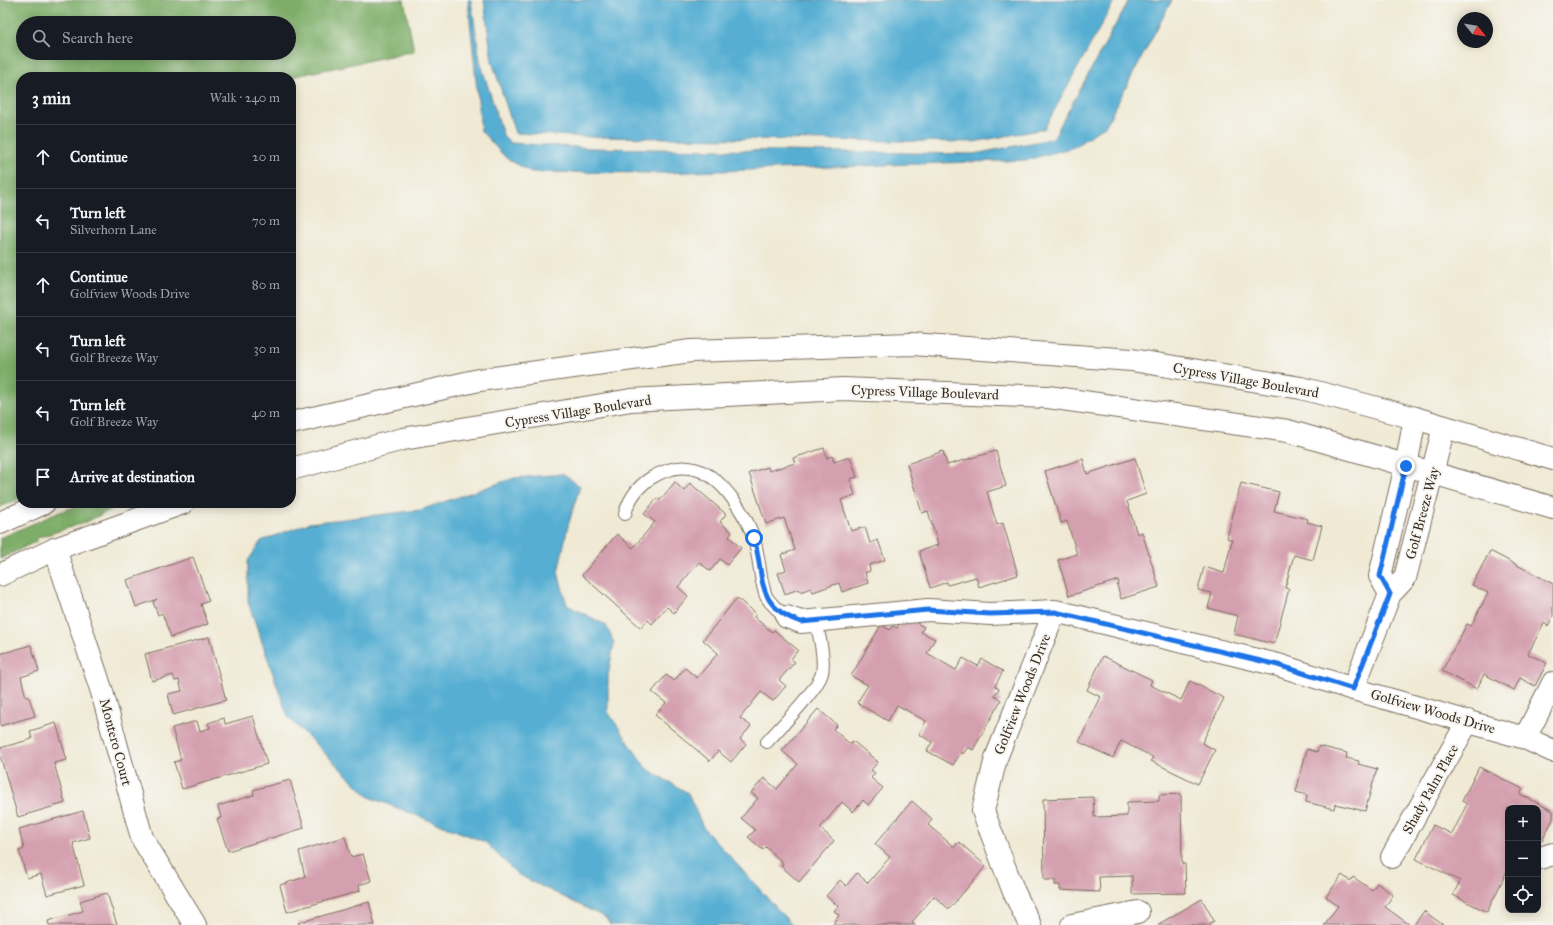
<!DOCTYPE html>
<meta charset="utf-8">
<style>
body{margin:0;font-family:"IM FELL Great Primer",serif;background:#20242c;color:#f1f3f6}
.controls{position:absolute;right:12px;bottom:12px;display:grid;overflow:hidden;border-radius:8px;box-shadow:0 2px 10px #0003}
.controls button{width:36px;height:36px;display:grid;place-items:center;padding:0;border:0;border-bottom:1px solid #363941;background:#171b24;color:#f1f3f6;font:20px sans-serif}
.compass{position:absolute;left:1457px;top:12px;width:36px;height:36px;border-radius:50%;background:#171b24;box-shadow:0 2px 10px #0003;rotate:120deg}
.stop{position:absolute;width:12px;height:12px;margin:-9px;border:3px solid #1a73e8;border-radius:50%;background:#fff}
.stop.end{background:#1a73e8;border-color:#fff;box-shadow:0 1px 4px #0008}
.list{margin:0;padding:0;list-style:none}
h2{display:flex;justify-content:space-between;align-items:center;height:52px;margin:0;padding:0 16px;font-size:17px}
h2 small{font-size:13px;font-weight:400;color:#9ea1a6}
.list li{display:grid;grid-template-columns:26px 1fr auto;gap:12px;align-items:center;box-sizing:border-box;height:64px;padding:0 16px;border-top:1px solid #363941}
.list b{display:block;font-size:15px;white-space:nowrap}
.list p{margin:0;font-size:13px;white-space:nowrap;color:#9ea1a6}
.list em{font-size:13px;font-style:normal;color:#9ea1a6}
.icon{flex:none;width:22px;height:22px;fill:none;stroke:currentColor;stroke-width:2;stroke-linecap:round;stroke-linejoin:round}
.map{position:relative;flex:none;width:1553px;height:925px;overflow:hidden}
.search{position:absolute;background:#171b24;box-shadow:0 2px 10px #0003;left:16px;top:16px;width:280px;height:44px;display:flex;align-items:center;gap:10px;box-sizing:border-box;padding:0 14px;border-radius:22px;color:#9ea1a6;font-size:15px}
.panel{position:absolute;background:#171b24;box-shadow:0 2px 10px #0003;left:16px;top:72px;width:280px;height:436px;border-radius:16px}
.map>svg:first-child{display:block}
.forest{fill:#7dad68;stroke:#5c6c43;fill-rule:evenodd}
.water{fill:#56afd3;stroke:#486c78}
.building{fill:#d49fae}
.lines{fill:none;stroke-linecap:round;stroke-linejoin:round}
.lane-casing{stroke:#7a6d5e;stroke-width:14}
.street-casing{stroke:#7a6d5e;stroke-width:24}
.secondary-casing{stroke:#7a6d5e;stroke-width:24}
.lane{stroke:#fff;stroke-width:12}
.street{stroke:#fff;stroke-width:22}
.secondary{stroke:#fff;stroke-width:22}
.route{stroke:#1a73e8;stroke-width:5}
.labels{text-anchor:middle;stroke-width:4;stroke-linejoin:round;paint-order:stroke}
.street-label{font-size:14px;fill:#3b2a1e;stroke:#f6f6f2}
</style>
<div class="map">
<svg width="1553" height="925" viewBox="0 0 1553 925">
<rect width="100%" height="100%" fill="#f6f6f2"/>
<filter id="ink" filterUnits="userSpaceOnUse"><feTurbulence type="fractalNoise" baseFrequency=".025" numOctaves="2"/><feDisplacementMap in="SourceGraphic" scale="8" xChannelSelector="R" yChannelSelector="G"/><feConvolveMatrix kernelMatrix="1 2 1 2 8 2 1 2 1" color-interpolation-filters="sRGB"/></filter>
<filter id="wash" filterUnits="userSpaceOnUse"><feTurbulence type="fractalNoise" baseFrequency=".012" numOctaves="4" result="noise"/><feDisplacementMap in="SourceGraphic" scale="16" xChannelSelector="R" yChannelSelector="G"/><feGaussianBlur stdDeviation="0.9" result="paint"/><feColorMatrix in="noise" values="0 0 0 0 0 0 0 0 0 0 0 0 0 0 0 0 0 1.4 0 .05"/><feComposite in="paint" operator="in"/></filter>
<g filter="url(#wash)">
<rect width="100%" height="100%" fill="#f0ead5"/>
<path class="forest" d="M0 0H404L414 51 291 77H21V498L0 507ZM23 23H289V53H23Z
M86 503H123L87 522 37 538V541L0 559V538L57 513Z"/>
<path class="water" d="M468 0H471L480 61 503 135 511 143 591 148 974 154 1051 139 1055 135 1129 0H1172L1106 125 1074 147 1027 160 663 173 531 172 506 158 481 131Z
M484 0H1115L1044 129 973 142 590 137 515 133 492 61Z
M563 474 580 486 568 526 558 572 567 605 606 625 614 643 608 676V712L646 768 688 793 703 827 792 925H610L606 918 517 874 485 842 369 797 288 717 248 602V561L261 541 309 523 420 510 514 478Z"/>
<g id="blocks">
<path class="building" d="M824 448 827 458 832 456 834 462 850 457 857 477 850 479 855 495 841 500 851 531 865 527 870 543 878 540 885 560 869 565 870 571 865 573 868 583 842 592 839 583 813 592 811 588 800 592 799 589 785 594 778 573 786 570 781 555 795 550 784 518 766 524 749 473 768 467 769 471 795 463 793 458Z
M943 451 947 465 996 451 1006 486 987 492 997 525 1003 523 1018 575 979 587 976 577 948 585 947 582 930 588 919 551 938 545 928 511 922 513 907 464Z
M1135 458 1146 494 1127 501 1137 534 1142 532 1159 587 1121 599 1117 585 1119 584 1118 580 1069 596 1058 560 1077 554 1067 521 1061 523 1045 471 1083 459 1087 474Z
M675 482 684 491 690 483 726 514 720 522 732 532 729 537 741 548 727 565 720 559 710 571 699 562 678 587 688 596 674 613 667 607 652 624 648 620 641 628 582 575 617 534 633 548 655 522 644 514 657 498 660 500Z
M1241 483 1279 492 1274 511 1308 519 1307 522 1322 526 1313 560 1294 555 1285 588 1289 589 1274 644 1234 634 1238 616 1208 608 1212 593 1198 590 1204 567 1224 573 1232 540 1227 538Z
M1490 551 1553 584V616L1548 626 1544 623 1528 654 1547 663 1535 686 1520 678 1514 690 1484 674 1477 689 1442 671 1467 624 1471 626 1488 593 1472 585Z
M193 557 209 601 201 604 208 624 171 637 162 613 158 615 153 602 157 599 136 607 127 580Z
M737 598 756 614 754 617 772 632 774 630 798 650 791 659 795 662 779 680 786 686 773 701 761 692 740 718 751 726 740 739 746 744 731 762 718 751 710 761 655 715 666 703 652 692 666 675 674 681 685 668 697 678 718 653 703 640Z
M904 616 924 627 921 632 935 639 927 653 956 670 963 658 978 666 982 659 1003 671 995 686 999 689 994 696 1001 700 973 750 968 747 963 754 961 752 953 765 927 751 932 742 919 734 926 721 897 705 888 721 857 703 868 685 851 676 881 625 890 630 893 626 897 628Z
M209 637 226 700 173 715 168 694 182 691 179 680 175 681 173 675 152 681 145 654Z
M31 645 39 671 21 677 26 697H29L35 716 0 726V654Z
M1103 656 1152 680 1150 685 1181 700 1190 681 1224 698 1202 743 1215 750 1198 784 1151 761 1153 757 1121 741 1113 758 1079 742 1101 697 1087 690Z
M818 709 837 725 833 729 850 744 853 741 878 762 871 770 875 773 871 778 883 788 868 805 863 800 853 812 842 802 820 828 834 841 799 882 781 866 783 863 766 847 763 850 748 837 755 830 741 818 758 798 751 793 764 778 777 789 798 764 782 751Z
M253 716 267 764 182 789 174 762 181 760 172 728 197 721 200 731 210 728 208 723 224 718 225 724Z
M56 723 67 760 54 763 65 803 18 817 0 755V748L32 739 30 731Z
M1319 746 1347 753 1346 758 1359 761 1358 764 1377 769 1365 811 1335 804 1334 809 1306 802 1307 795 1296 792 1307 749 1317 752Z
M1479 767 1523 789 1520 794 1553 811V819L1542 841 1538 840V808H1508V869L1487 912 1453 895 1460 881 1416 859 1433 825 1452 834 1467 804 1462 801Z
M290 780 304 828 228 851 217 819 221 818 218 806 254 795 253 790Z
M1181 794 1182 864H1185L1186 893 1132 894V876L1099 877 1100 892 1060 890V885H1055V880H1044L1043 799 1093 797 1094 817 1127 816V802L1159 801V795Z
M912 801 932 819 928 825 954 847 959 842 986 866 949 909 934 896 912 922 916 925H833L839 915 834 911 838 906 826 896 840 880 846 886 857 873 868 883 890 857 875 844Z
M83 811 90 838 73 843 84 885 47 895 41 874 27 878 19 851 24 849 19 829Z
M345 837 351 857 363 854 371 881 359 885 360 891 287 912 280 885 305 877 299 851Z
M1342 875 1350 881 1353 877 1372 890 1377 883 1393 895 1385 907 1410 925H1324L1338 906 1326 897Z
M107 893 117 925H49L48 921 83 911 80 901Z
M1202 899 1214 921 1210 923 1211 925H1157Z
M369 902 375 925H299L298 923Z
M1424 911 1443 925H1414Z"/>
</g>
</g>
<g filter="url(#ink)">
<use href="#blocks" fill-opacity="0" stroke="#7a6d5e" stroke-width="1"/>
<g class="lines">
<g class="lane-casing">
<path id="lane" d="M625 514C629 499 637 487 651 478 688 455 715 472 737 505 744 516 751 527 754 540 760 558 759 578 766 596 771 605 779 611 787 617
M767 742C780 727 818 690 822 673 825 657 819 636 816 620"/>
</g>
<g class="street-casing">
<path id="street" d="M55 549 102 692 142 838 195 925
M1390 594 1380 576 1406 466 1415 418
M787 617 801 622 928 610 990 614 1055 611
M1353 689 1390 594 1405 578 1444 427
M1525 738 1553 683
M1392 857 1468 721
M1540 858 1553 854
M1030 925 1014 892 983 811 996 758 1055 611 1278 665 1353 689 1525 738 1553 751
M1072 925 1138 912"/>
</g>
<g class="secondary-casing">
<path id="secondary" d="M291 423 479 380 691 351 912 344 1132 360 1301 388 1415 418 1553 459
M291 469 403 439 631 400 843 389 1048 397 1288 431 1553 508
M0 523 44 503
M0 575 55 549 183 503"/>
</g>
<use href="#lane" class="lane"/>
<use href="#street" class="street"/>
<use href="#secondary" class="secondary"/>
</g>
</g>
<g class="lines" filter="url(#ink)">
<path class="route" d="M754 538C765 576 754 606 801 622L928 610 990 614 1055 612 1278 665 1353 689 1390 594 1380 576 1406 466"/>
</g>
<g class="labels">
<g class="street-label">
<text transform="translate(1246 380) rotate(10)" y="5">Cypress Village Boulevard</text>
<text transform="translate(925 392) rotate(2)" y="5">Cypress Village Boulevard</text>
<text transform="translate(578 411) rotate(-9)" y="5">Cypress Village Boulevard</text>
<text transform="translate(1422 513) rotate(-75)" y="5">Golf Breeze Way</text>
<text transform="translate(1022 694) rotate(-68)" y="5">Golfview Woods Drive</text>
<text transform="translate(1433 711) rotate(16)" y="5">Golfview Woods Drive</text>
<text transform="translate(116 742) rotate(75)" y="5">Montero Court</text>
<text transform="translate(1430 789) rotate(-61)" y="5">Shady Palm Place</text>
</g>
</g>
</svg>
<div class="controls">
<button>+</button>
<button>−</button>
<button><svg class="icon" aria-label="locate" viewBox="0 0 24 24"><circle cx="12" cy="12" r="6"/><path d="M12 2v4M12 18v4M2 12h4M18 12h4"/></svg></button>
</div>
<svg class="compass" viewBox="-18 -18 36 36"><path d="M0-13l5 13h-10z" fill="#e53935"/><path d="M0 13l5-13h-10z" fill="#9ea1a6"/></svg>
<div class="stop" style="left:754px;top:538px"></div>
<div class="stop end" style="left:1406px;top:466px"></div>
<div class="search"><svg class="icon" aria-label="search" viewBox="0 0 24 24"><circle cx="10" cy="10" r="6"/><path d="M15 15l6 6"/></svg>Search here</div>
<section class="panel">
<h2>3 min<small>Walk · 240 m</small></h2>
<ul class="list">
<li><svg class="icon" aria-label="ahead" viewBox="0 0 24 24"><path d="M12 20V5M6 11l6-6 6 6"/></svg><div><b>Continue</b></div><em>20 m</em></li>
<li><svg class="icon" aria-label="left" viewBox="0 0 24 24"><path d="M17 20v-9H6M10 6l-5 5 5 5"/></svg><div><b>Turn left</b><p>Silverhorn Lane</p></div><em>70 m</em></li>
<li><svg class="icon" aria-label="ahead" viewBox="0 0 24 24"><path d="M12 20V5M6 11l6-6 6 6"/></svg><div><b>Continue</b><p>Golfview Woods Drive</p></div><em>80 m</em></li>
<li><svg class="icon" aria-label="left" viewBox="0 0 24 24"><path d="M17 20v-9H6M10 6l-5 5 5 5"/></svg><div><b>Turn left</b><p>Golf Breeze Way</p></div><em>30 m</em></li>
<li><svg class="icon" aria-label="left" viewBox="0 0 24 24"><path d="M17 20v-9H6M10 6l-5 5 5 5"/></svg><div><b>Turn left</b><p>Golf Breeze Way</p></div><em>40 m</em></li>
<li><svg class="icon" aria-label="arrive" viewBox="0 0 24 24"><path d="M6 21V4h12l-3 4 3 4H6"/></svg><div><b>Arrive at destination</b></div></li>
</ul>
</section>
</div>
